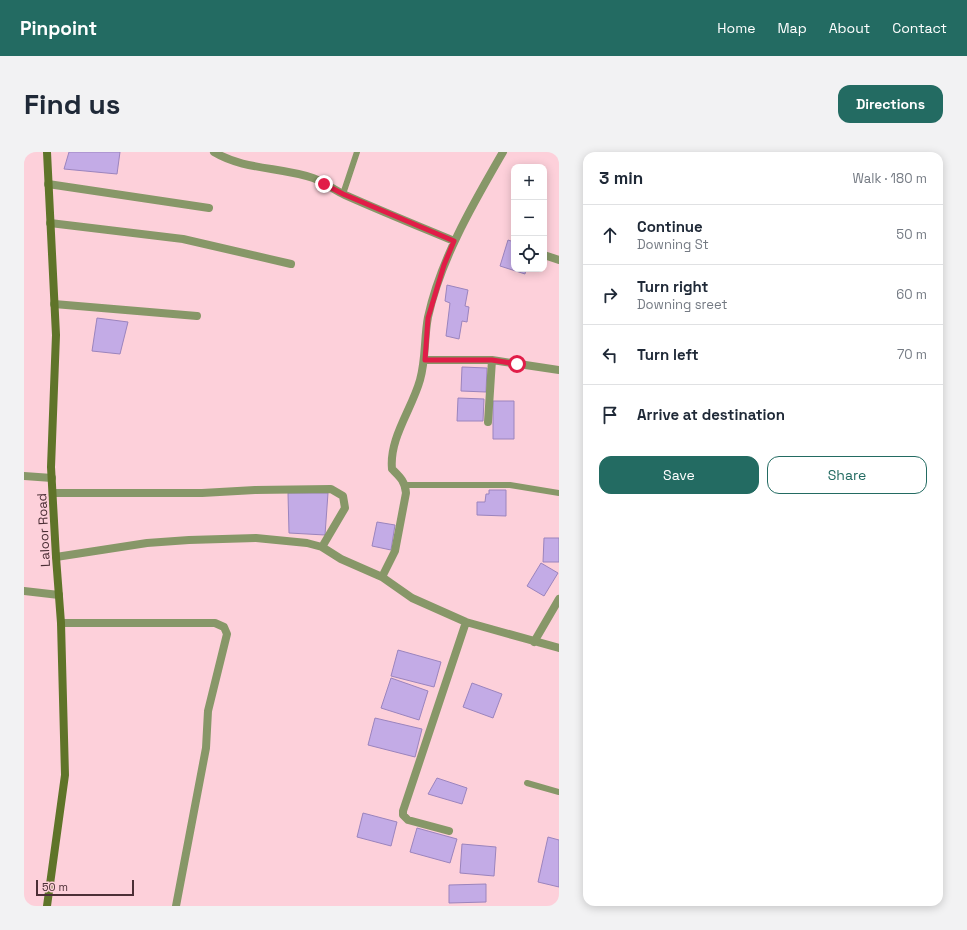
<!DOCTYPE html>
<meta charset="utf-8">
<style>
body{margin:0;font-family:"Space Grotesk",sans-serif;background:#f2f2f3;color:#1f2937}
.controls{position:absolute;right:12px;top:12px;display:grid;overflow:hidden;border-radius:8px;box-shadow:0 2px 10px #0003}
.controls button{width:36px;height:36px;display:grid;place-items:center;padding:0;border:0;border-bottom:1px solid #e0e1e3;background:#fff;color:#1f2937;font:20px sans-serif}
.scale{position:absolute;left:12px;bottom:10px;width:98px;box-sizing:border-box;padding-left:4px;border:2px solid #4c2f36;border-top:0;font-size:11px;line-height:14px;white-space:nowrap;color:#4c2f36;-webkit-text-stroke:3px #fdd0da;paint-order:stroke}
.stop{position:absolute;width:12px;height:12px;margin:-9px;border:3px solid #e11d48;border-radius:50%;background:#fff}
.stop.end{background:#e11d48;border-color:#fff;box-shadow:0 1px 4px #0008}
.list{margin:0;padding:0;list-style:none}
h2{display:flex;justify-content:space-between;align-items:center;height:52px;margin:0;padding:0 16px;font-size:17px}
h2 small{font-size:13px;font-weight:400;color:#747a83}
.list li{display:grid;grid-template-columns:26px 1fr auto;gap:12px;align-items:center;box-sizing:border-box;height:60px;padding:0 16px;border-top:1px solid #e0e1e3}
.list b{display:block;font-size:15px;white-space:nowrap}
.list p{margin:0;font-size:13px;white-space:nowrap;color:#747a83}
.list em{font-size:13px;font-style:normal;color:#747a83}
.actions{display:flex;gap:8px;padding:12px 16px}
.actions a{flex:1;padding:9px 0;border:1px solid #236b62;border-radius:12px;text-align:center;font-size:14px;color:#236b62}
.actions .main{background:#236b62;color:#fff}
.icon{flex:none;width:22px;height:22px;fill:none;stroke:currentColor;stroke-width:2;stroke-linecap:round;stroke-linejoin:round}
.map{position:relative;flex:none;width:535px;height:754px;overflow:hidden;border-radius:12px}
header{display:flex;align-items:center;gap:24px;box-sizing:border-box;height:56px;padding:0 20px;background:#236b62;color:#fff}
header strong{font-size:19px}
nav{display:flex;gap:22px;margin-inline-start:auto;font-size:14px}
.intro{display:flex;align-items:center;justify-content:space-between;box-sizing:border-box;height:96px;padding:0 24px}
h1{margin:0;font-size:28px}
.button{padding:10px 18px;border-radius:12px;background:#236b62;color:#fff;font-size:14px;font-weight:700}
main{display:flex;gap:24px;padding:0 24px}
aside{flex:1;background:#fff;border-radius:12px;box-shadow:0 2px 10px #0003}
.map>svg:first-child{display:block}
.building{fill:#c3abe6;stroke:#9b84bd}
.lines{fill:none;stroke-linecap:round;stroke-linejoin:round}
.lane{stroke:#879768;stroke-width:6}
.street{stroke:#879768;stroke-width:8}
.secondary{stroke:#5f7429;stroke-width:8}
.route{stroke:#e11d48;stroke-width:5}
.labels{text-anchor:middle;stroke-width:3.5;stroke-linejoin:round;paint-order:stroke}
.street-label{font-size:13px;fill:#4c2f36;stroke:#fdd0da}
</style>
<header>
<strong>Pinpoint</strong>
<nav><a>Home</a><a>Map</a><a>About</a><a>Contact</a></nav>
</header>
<div class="intro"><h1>Find us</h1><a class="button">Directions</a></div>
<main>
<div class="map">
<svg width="535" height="754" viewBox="0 0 535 754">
<rect width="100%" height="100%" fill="#fdd0da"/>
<path class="building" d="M45 0H96L93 22 40 17Z
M484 88 490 90V117H502L501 122 476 114Z
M423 133 444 138 441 154 445 155 443 170 438 169 435 187 422 184 426 151 421 149Z
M73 166 104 170 96 202 68 199Z
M438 215 463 216 462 240 437 239Z
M434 246 460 247 459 269H433Z
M469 249H490V287H469Z
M465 338H482V364L453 363V350H461L462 342H465Z
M264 341H304L301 383 265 381Z
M353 370 371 373 367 398 348 394Z
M520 386H535V410H519Z
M517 411 534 421 520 444 503 434Z
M374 498 417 510 410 535 367 524Z
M367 526 404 539 395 568 357 556Z
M448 531 478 542 469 566 439 555Z
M351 566 398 577 391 605 344 593Z
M413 626 443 636 438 652 404 642Z
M339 661 373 670 367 694 333 685Z
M393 676 433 687 426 711 386 700Z
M524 685 535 688V735L514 730Z
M438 692 472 695 470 724 436 721Z
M462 732V750L425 751V733Z"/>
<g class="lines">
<path class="lane" d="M319 42 333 0
M381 333H486L535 341
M503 631 535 640"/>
<path class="street" d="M190 0C220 18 256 15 289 26 300 30 310 38 321 43 357 59 394 74 430 89
M24 32 185 56
M26 71 159 87 267 112
M520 103 535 108
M30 152 173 164
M401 208H468L535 218
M464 270 468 208
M0 324 28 326
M29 341H178L231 338 307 337 319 344 321 356 298 395
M32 405 123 391 165 388 232 386 283 391 298 395 317 407 358 425 388 446 442 470 535 496
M358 425 371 399 382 341C381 329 376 325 368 317 365 286 388 257 396 228 402 207 400 186 404 165 417 106 449 52 479 0
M0 439 35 443
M37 471H191L200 475 203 482 184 559 182 596 152 754
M510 490 535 447
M425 679 384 668 379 663V659L442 470"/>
<path class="secondary" d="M23 754 41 623 37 471 32 405 27 315 32 183 23 0"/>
</g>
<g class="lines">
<path class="route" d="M300 32 319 42 430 89 420 113 404 166 401 208H468L493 212"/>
</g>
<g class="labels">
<g class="street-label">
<text transform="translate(19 378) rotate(-93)" y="5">Laloor Road</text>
</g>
</g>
</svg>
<div class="controls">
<button>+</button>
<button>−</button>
<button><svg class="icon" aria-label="locate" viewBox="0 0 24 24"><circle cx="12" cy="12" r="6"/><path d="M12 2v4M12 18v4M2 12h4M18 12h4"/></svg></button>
</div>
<div class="scale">50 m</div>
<div class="stop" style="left:493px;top:212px"></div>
<div class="stop end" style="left:300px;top:32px"></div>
</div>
<aside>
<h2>3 min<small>Walk · 180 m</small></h2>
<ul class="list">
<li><svg class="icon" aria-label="ahead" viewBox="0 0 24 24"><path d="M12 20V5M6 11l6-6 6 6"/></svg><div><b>Continue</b><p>Downing St</p></div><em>50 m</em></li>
<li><svg class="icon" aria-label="right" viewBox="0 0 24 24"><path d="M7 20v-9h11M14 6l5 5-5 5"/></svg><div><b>Turn right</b><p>Downing sreet</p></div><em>60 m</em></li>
<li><svg class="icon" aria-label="left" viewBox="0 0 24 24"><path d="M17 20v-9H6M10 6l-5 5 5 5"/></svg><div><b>Turn left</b></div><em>70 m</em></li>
<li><svg class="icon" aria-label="arrive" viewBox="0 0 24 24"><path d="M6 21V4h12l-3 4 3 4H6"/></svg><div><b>Arrive at destination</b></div></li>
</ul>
<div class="actions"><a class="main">Save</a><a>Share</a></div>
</aside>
</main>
